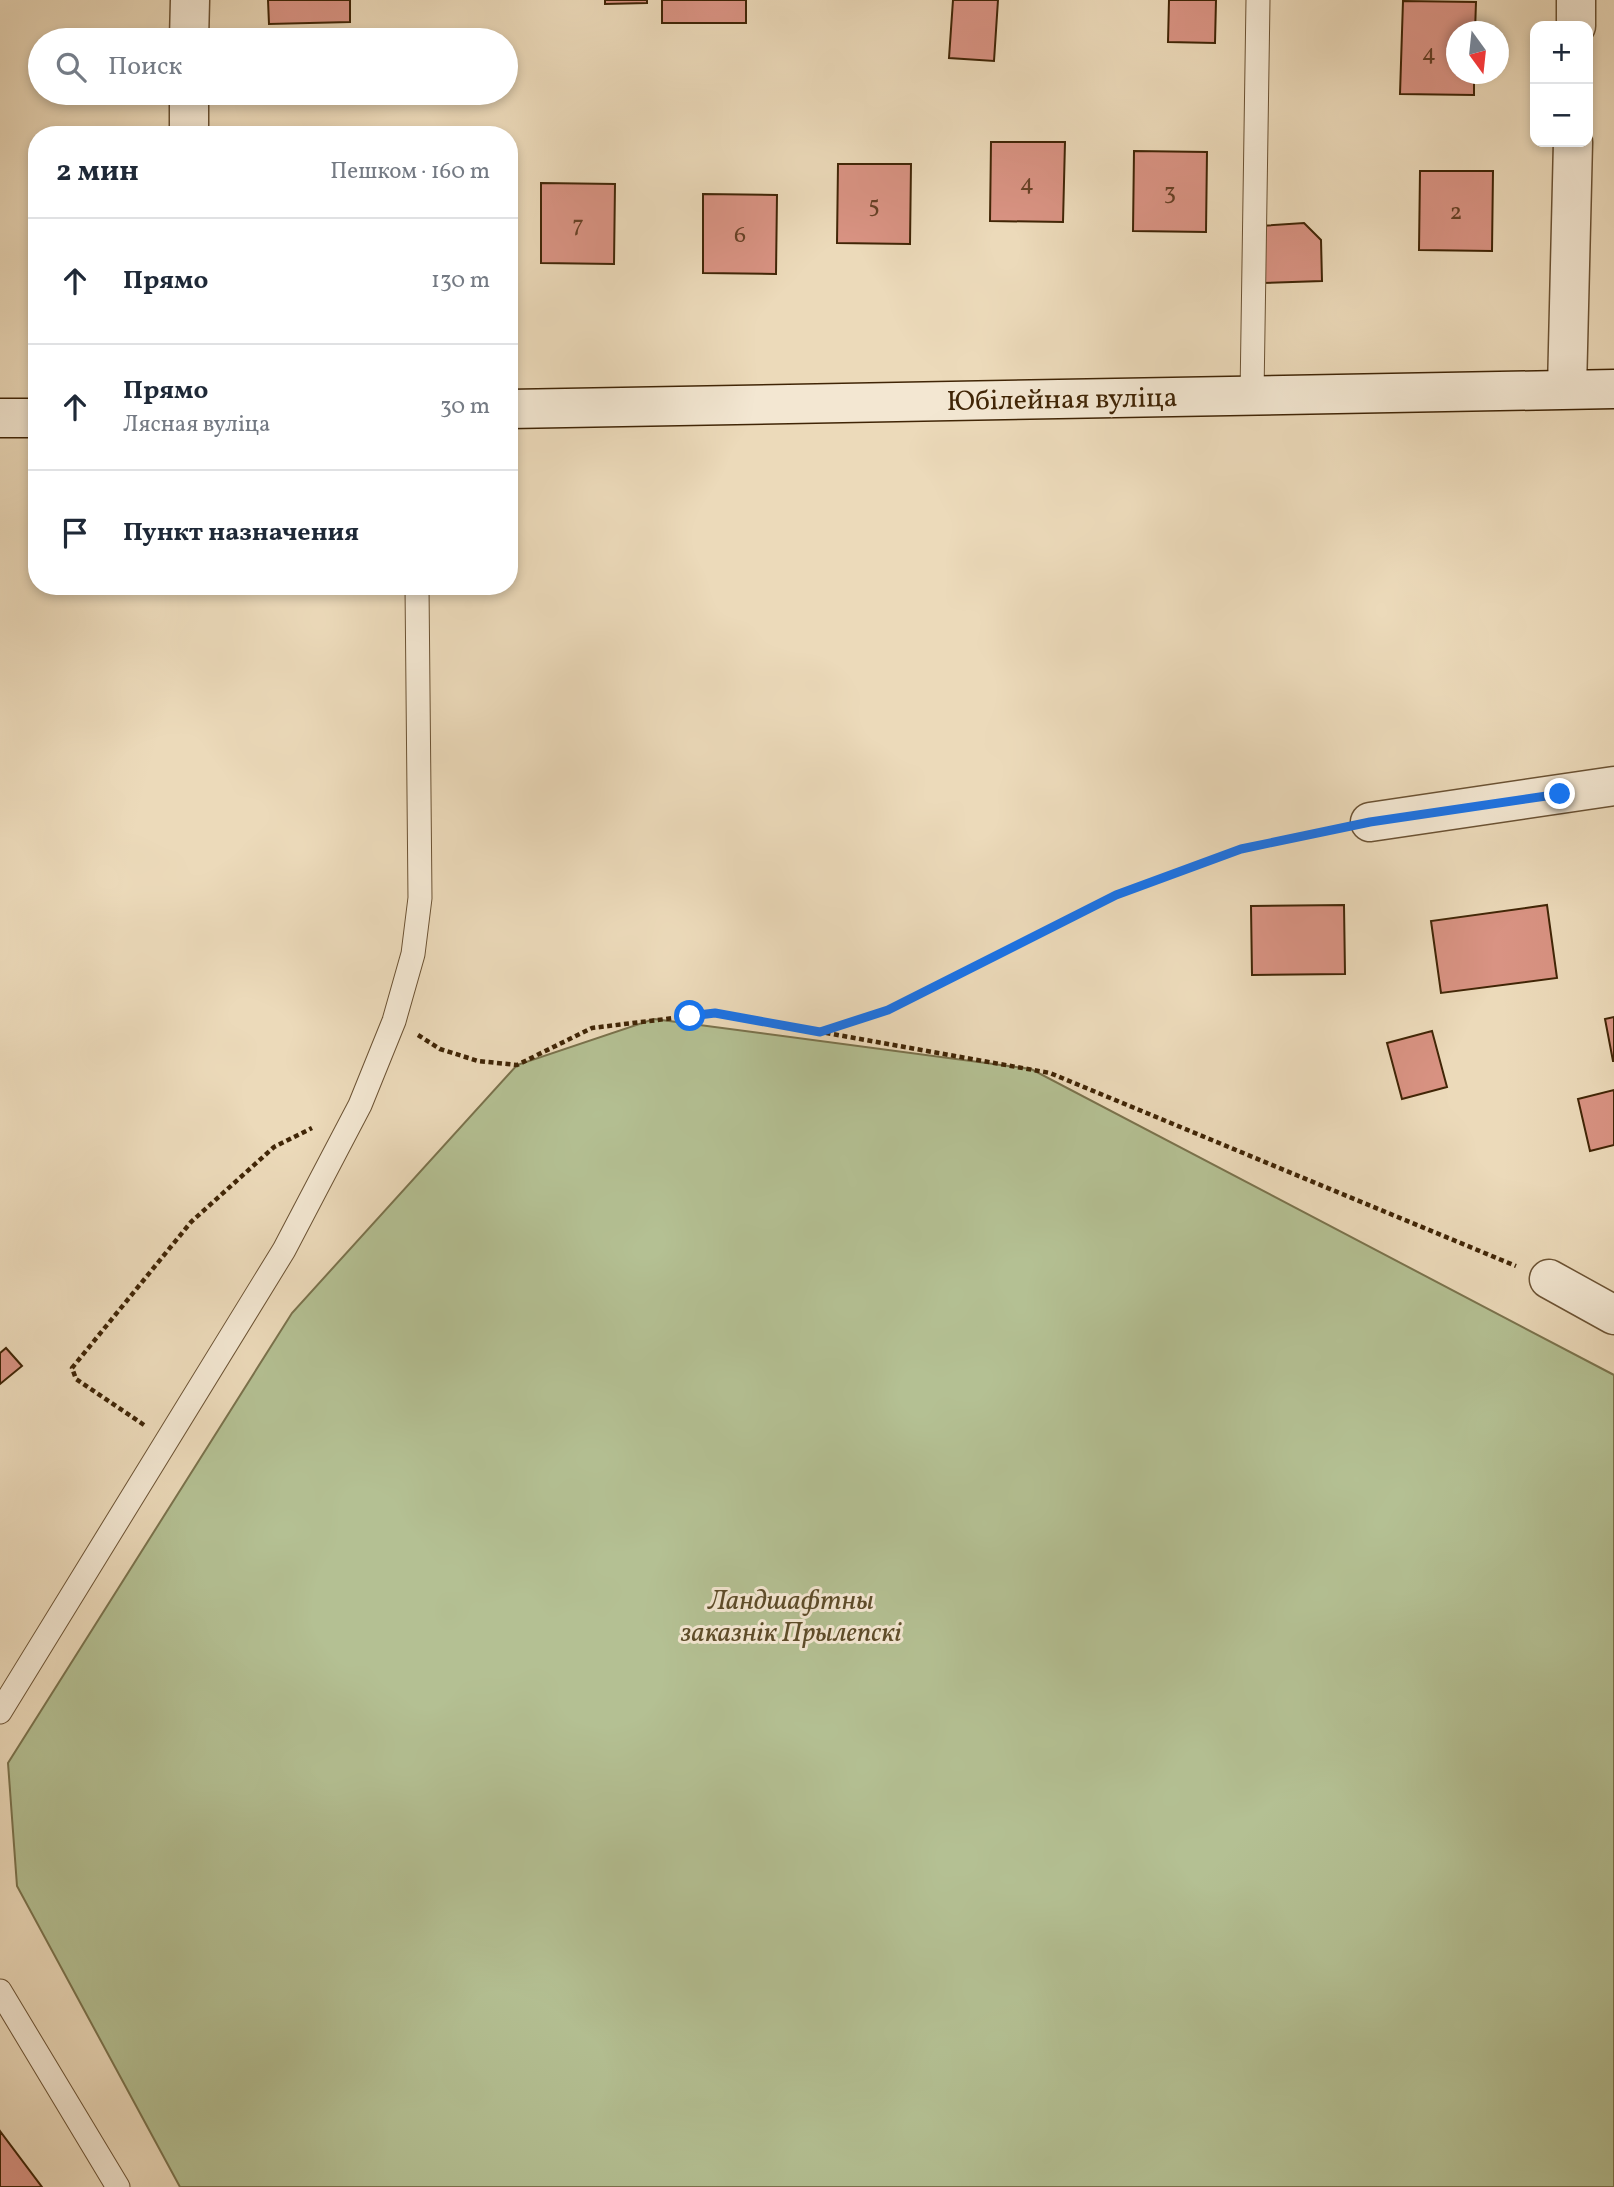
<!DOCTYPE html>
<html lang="ru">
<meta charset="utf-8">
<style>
body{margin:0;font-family:Vollkorn,serif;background:#f2f2f3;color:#1f2937}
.controls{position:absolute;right:21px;top:21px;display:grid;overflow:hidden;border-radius:14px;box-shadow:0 4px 10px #0003}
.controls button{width:63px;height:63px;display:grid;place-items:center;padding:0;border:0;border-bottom:2px solid #e0e1e3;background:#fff;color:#1f2937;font:35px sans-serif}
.compass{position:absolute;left:1446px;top:21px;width:63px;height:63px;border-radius:50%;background:#fff;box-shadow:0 4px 10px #0003;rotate:165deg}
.stop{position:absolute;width:21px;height:21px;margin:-16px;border:5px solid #1a73e8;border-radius:50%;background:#fff}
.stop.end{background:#1a73e8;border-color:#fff;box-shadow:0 2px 7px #0008}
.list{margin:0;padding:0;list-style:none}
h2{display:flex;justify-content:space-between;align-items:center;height:91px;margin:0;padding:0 28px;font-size:30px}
h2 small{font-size:23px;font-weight:400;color:#747a83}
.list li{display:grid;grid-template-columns:46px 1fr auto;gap:21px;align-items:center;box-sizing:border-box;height:126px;padding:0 28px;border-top:2px solid #e0e1e3}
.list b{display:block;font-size:26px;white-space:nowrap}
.list p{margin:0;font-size:23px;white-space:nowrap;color:#747a83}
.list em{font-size:23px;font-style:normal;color:#747a83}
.icon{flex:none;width:38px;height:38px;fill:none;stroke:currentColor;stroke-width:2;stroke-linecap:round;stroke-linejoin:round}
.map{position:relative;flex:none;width:1614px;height:2187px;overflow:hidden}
.search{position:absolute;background:#fff;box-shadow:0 4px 10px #0003;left:28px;top:28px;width:490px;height:77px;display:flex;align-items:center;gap:18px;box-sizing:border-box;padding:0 24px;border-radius:38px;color:#747a83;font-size:26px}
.panel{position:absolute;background:#fff;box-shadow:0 4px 10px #0003;left:28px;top:126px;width:490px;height:469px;border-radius:28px}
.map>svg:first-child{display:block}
.green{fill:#b4c093;stroke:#7a724c;stroke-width:2}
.building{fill:#d99383;stroke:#402506;stroke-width:2}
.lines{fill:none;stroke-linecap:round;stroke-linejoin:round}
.service-casing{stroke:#6b5233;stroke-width:25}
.minor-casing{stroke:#6b5233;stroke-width:41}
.secondary-casing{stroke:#402506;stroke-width:41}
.path{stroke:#402506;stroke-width:4.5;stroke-dasharray:5 3.5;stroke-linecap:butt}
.service{stroke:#f3e7d2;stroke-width:23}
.minor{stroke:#f3e7d2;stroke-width:38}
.secondary{stroke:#f3e7d2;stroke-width:38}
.route{stroke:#1a73e8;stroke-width:9}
.labels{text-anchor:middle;stroke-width:6;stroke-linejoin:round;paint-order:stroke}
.number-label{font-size:24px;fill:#664025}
.street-label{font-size:28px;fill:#402506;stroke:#f3e7d2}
.park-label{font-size:28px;font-style:italic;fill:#5d4c29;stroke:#f3e7d2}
</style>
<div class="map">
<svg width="1614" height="2187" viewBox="0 0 1614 2187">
<rect width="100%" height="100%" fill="#ecdaba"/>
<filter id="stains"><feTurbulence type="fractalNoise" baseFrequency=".00286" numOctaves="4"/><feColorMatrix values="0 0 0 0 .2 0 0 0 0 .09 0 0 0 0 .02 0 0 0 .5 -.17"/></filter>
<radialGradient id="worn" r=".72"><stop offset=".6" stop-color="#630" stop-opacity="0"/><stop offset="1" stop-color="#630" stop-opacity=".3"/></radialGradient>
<path class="green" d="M654 1019 1031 1069 1614 1375V2187H180L17 1886 8 1763 292 1313 517 1065Z"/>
<path class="building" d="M268 0H350V22L269 24Z
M605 0H647V3L605 4Z
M662 0H746V23H662Z
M953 0H998L994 61 949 58Z
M1169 0H1216L1215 43 1168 42Z
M1403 1 1476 2 1475 32H1456V74H1474V95L1400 94Z
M991 142H1065L1063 222 990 221Z
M1134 151 1207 152 1206 232 1133 231Z
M838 164H911L910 244 837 243Z
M1420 171H1493L1492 251 1419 250Z
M541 183 615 184 614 264 541 263Z
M703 194 777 195 776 274 703 273Z
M1304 223 1321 240 1322 281 1261 283 1260 226Z
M1344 905 1345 974 1252 975 1251 906Z
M1547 905 1557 978 1441 993 1431 921Z
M1614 1017V1061H1613L1605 1019Z
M1432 1031 1447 1087 1402 1099 1387 1043Z
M1614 1090V1145L1590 1151 1578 1099Z
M6 1348 22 1366 0 1384V1353Z
M0 2131 42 2187H0Z"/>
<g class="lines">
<g class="service-casing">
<path id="service" d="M1252 395 1258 0
M0 1712 284 1250 360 1105 394 1021 413 954 420 898 417 586
M0 1991 118 2187"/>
</g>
<g class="minor-casing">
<path id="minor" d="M1576 26V0
M189 40 190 0
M189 135V93
M1567 389 1573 142
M1370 822 1614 786
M1549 1279 1614 1315"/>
</g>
<g class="secondary-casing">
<path id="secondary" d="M509 409 1614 389
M0 418H37"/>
</g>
<path class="path" d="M821 1031 888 1010 1116 895 1241 849 1335 829
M418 1035 440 1049 478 1061 517 1065 592 1028 715 1013 1050 1073 1516 1266
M144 1425 76 1379 72 1368 191 1222 274 1147 312 1128"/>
<use href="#service" class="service"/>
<use href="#minor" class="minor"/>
<use href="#secondary" class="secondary"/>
</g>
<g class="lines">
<path class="route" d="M690 1016 715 1013 820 1032 888 1010 1116 895 1241 849 1370 822 1560 794"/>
</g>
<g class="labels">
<g class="number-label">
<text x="1429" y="60">4</text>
<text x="1027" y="190">4</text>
<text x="1170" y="199">3</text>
<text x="874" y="212">5</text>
<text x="1456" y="219">2</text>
<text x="578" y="232">7</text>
<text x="740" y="242">6</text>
</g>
<g class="street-label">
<text transform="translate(1062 398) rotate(-1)" y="10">Юбілейная вуліца</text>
</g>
<g class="park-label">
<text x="791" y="1609">Ландшафтны<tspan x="791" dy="32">заказнік Прылепскі</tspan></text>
</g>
</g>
<rect width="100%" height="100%" filter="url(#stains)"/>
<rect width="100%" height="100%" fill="url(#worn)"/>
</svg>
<div class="controls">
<button>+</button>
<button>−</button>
</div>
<svg class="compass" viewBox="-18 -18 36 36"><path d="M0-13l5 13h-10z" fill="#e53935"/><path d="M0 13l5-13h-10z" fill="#747a83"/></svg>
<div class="stop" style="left:690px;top:1016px"></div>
<div class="stop end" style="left:1560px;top:794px"></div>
<div class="search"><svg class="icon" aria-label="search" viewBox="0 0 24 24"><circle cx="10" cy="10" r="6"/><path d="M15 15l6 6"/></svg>Поиск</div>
<section class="panel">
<h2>2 мин<small>Пешком · 160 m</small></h2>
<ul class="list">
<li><svg class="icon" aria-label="ahead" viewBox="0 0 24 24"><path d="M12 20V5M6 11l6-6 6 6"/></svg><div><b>Прямо</b></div><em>130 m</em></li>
<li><svg class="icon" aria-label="ahead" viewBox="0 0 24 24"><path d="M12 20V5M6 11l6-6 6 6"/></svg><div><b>Прямо</b><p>Лясная вуліца</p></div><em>30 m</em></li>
<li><svg class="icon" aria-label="arrive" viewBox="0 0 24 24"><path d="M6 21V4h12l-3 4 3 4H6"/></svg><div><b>Пункт назначения</b></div></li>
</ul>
</section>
</div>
